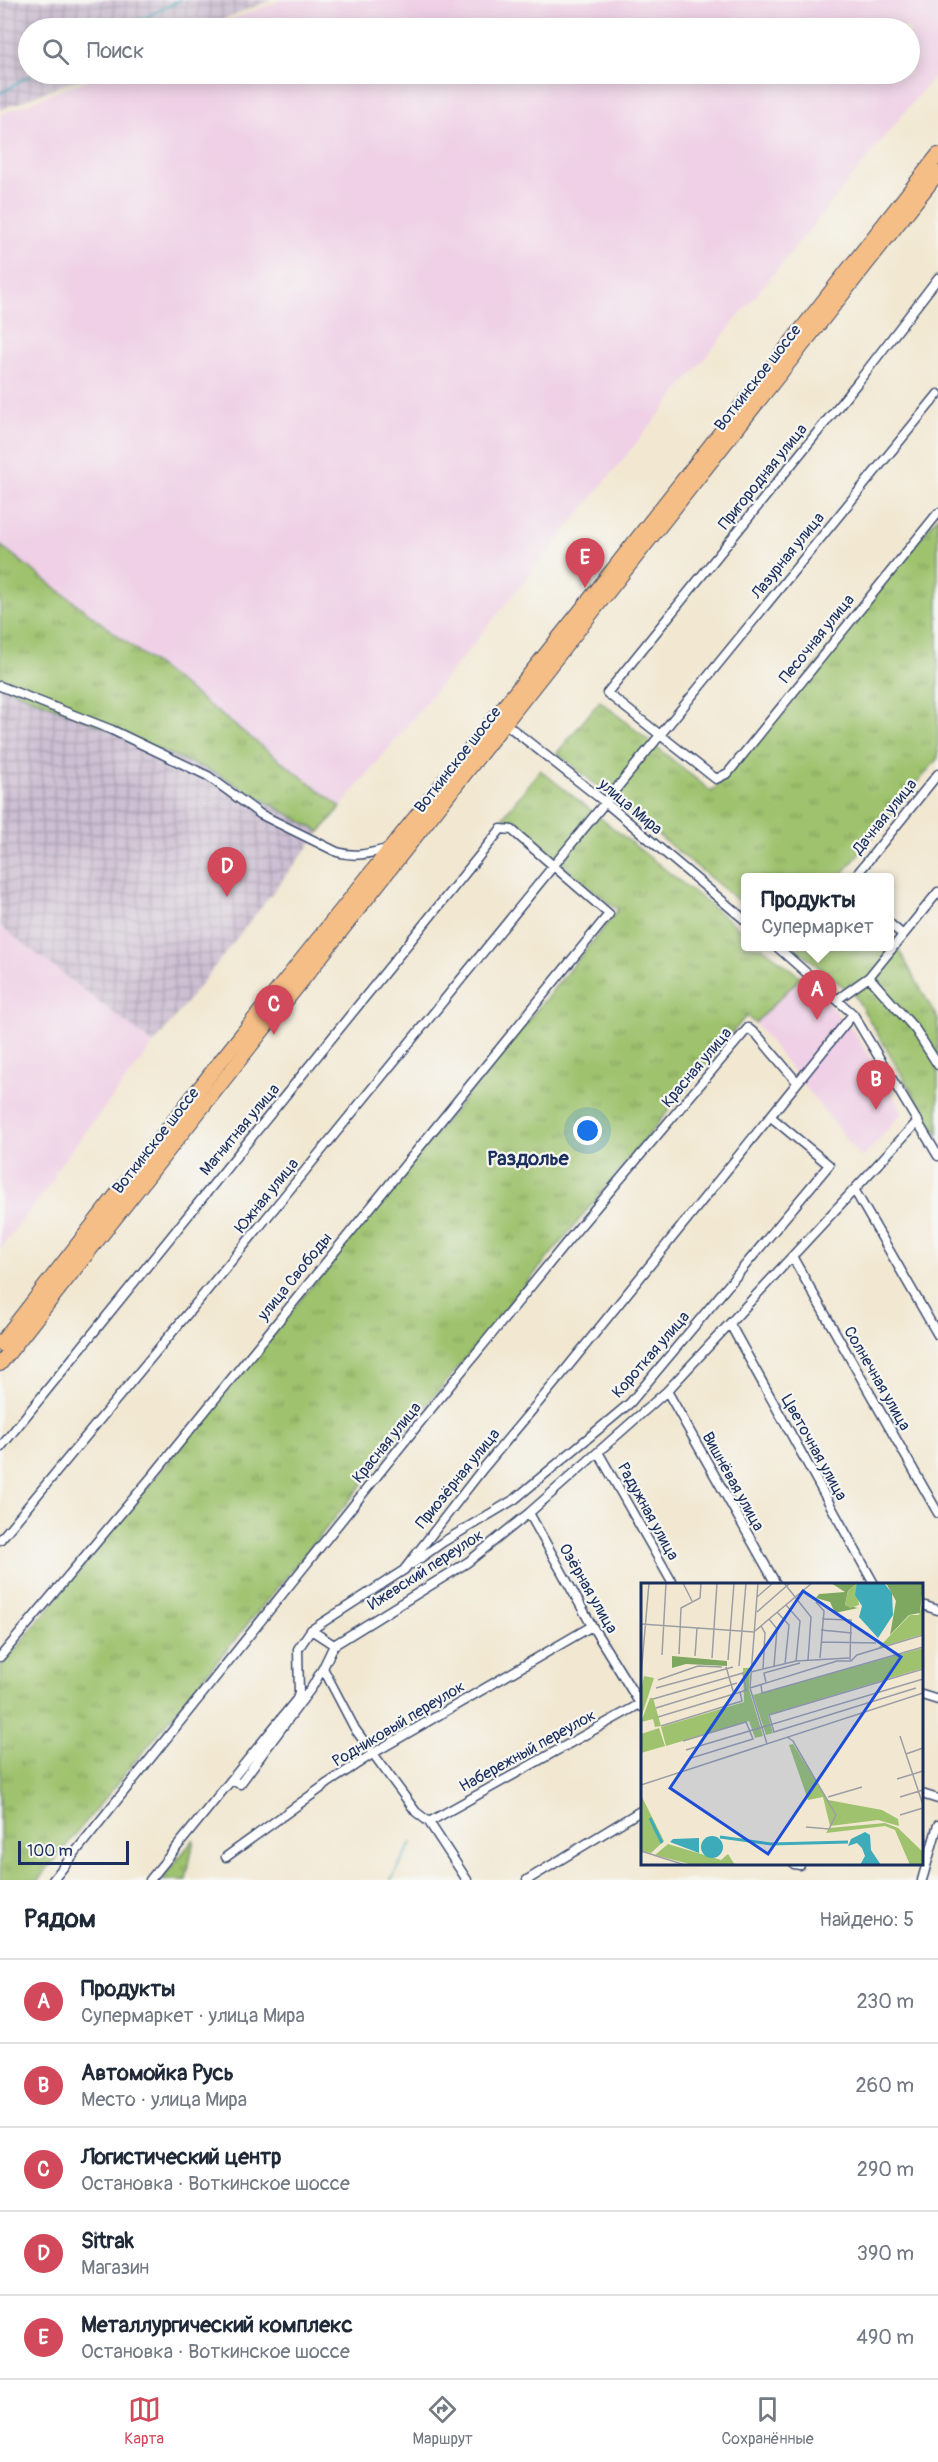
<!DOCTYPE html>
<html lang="ru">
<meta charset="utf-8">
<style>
body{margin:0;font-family:Pangolin,sans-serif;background:#f2f2f3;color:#1f2937}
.scale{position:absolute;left:18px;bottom:15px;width:111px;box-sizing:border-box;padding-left:6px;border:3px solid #1b2f5e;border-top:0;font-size:16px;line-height:21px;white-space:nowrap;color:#1b2f5e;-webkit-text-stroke:4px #f6f6f2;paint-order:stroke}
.you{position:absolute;left:588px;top:1131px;width:21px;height:21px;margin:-15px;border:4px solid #fff;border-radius:50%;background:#1a73e8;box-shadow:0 0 0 9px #1a73e833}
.badge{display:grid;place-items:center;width:39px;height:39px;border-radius:50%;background:#d1495b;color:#fff;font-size:20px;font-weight:700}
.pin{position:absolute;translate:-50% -50px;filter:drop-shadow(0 2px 3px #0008)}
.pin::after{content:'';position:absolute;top:32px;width:21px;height:18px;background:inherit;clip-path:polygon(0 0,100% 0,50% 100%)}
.popup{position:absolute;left:741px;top:873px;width:153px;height:78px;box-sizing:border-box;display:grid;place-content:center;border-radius:6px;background:#fff;filter:drop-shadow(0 2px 4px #0005);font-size:20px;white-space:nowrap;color:#747a83}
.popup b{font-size:22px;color:#1f2937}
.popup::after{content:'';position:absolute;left:50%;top:100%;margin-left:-12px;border:12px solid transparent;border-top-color:#fff}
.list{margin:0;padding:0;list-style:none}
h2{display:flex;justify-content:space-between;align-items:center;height:78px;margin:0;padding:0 24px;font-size:26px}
h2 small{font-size:20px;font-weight:400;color:#747a83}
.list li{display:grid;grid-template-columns:39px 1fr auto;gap:18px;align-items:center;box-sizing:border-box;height:84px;padding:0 24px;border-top:2px solid #e0e1e3}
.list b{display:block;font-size:22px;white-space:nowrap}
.list p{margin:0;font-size:20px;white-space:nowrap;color:#747a83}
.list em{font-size:20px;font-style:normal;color:#747a83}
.icon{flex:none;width:33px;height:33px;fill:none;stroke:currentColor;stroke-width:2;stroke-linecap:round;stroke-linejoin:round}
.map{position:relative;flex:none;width:938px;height:1880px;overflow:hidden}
.search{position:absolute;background:#fff;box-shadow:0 3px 15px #0003;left:18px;right:18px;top:18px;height:66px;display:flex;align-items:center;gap:15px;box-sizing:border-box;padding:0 21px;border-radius:33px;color:#747a83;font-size:22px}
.sheet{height:498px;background:#fff}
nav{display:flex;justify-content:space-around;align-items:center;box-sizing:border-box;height:84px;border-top:2px solid #e0e1e3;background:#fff;font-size:16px;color:#747a83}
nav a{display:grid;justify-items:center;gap:3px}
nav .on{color:#d1495b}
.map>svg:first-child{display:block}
.built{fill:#efd0e6}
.industrial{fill:url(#industrial-grid)}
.grass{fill:url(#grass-tufts);stroke:#5c7866;stroke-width:1.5}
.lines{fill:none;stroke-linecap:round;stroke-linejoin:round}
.stream{stroke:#3dabba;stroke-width:2}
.street-casing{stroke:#3b4b6f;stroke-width:11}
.primary-casing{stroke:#3b4b6f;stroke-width:16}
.street{stroke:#fff;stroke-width:8}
.primary{stroke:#f5be86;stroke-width:14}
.labels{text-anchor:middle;stroke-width:4.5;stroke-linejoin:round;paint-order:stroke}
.street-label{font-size:16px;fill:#1b2f5e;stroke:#f6f6f2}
.quarter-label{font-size:20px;font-weight:bold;fill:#1b2f5e;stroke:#f6f6f2}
.inset-river{fill:none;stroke:#3dabba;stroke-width:3}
.inset-road{fill:none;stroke:#9c9ea4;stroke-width:1.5}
.view{fill:#1d4ed8;fill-opacity:0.15;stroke:#1d4ed8;stroke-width:3}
.inset-edge{fill:none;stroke:#1b2f5e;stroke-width:3}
</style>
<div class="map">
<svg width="938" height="1880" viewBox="0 0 938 1880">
<defs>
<pattern id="industrial-grid" width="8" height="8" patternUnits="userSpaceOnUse" patternTransform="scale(1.5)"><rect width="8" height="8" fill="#cdbed2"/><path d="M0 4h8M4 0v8" fill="none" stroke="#a69bae"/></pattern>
<pattern id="grass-tufts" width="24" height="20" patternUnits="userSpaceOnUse" patternTransform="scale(1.5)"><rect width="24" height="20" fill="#9ec26d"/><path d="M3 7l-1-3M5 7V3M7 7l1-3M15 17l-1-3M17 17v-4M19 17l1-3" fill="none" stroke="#809e5d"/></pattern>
</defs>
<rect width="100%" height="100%" fill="#f6f6f2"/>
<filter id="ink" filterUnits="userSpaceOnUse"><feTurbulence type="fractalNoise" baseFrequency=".0167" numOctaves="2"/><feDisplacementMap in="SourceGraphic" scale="12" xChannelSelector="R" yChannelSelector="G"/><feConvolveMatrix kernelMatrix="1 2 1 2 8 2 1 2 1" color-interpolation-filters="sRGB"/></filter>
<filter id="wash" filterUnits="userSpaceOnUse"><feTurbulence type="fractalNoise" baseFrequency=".008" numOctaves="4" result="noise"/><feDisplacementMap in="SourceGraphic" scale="24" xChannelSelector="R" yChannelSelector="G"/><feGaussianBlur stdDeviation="1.35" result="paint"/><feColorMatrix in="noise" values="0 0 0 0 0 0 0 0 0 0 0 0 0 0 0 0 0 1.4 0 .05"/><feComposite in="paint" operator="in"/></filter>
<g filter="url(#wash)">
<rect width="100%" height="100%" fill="#f2e8d2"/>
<path class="built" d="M281 0H938V71L341 807 0 545V115L101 74H910V28H211Z
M0 926 154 1044 55 1171 54 1179 0 1249Z
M801 977 852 1029 903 1112 862 1159 755 1023Z"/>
<path class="industrial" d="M0 0H271L201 28H28V74H90L0 110Z
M0 685 218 774 320 832 154 1044 0 926Z"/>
<path class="grass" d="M938 516V758L840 877 745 878V906L557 753 600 701 712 792Z
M0 545 341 807 320 832 218 774 0 685Z
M540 770 745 933V946L762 947 801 977 755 1023 746 1016 38 1880H0V1668L618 910 503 817Z
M889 939 896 945 938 1020V1136L855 996 794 947 889 946Z
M194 1839 186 1880H161Z"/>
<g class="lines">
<path class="stream" d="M123 28 181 0
M0 94 32 74
M391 1880 412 1843"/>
</g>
</g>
<g filter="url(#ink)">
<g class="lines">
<g class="street-casing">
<path id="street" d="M938 278 858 382 607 693 716 779 728 773 938 513
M0 686 112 730 208 776 260 814 337 852C356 858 371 853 390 848
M502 721 606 803 745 920
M854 878 938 774
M889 923 903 935
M776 946 853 1014 938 1156
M869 977 915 1029 938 1065
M838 999 869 977 938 892
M855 1191 938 1335
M793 1258 938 1513
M730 1324 874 1584
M667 1391 776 1584
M0 1448 501 829 512 830 609 914 154 1474 0 1657
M598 1452 673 1584
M529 1513 592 1626 642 1707
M0 1540 242 1248 938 394
M412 1564 443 1542 515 1499 630 1403 829 1165 771 1117
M922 1605 938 1610
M311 1630 334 1645
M334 1645 468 1562 529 1513 667 1391 918 1121
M334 1645 323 1668 355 1729 416 1812 429 1822 467 1880
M922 1695 938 1700
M231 1780 240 1784 312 1687 323 1668
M922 1794 938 1799
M429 1822 640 1704
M226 1857 328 1783 377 1751 592 1626
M794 1864 800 1865
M53 1880 421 1421 566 1243 748 1028 758 1036 797 1082
M150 1880 297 1699 299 1693 298 1649 311 1630 404 1570 481 1471 558 1379 853 1014
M527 1880 642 1810
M922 1880 938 1825"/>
</g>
<g class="primary-casing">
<path id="primary" d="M0 1344 219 1063 593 595 938 155
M0 1364 938 173"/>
</g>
<use href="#street" class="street"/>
<use href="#primary" class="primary"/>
</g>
</g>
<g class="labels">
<g class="street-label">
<text transform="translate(757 377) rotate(-52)" y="6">Воткинское шоссе</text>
<text transform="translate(762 476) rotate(-51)" y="6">Пригородная улица</text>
<text transform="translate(787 555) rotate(-51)" y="6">Лазурная улица</text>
<text transform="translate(816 638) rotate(-51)" y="6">Песочная улица</text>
<text transform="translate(457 759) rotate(-52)" y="6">Воткинское шоссе</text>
<text transform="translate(631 806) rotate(40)" y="6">улица Мира</text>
<text transform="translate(884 816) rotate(-51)" y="6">Дачная улица</text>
<text transform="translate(696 1067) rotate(-50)" y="6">Красная улица</text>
<text transform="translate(239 1129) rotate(-50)" y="6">Магнитная улица</text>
<text transform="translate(155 1140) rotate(-52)" y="6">Воткинское шоссе</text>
<text transform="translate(266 1195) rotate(-51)" y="6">Южная улица</text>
<text transform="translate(294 1276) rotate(-51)" y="6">улица Свободы</text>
<text transform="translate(650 1354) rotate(-49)" y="6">Короткая улица</text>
<text transform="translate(878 1378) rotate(60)" y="6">Солнечная улица</text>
<text transform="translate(386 1442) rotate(-51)" y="6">Красная улица</text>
<text transform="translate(815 1447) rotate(61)" y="6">Цветочная улица</text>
<text transform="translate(457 1478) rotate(-51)" y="6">Приозёрная улица</text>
<text transform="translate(734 1481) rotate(61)" y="6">Вишнёвая улица</text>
<text transform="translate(649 1511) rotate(61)" y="6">Радужная улица</text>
<text transform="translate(425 1569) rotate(-33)" y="6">Ижевский переулок</text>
<text transform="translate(589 1588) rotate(60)" y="6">Озёрная улица</text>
<text transform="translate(398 1723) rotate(-31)" y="6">Родниковый переулок</text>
<text transform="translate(527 1750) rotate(-29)" y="6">Набережный переулок</text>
</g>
<g class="quarter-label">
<text x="528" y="1165">Раздолье</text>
</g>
</g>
<g transform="translate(641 1583)">
<rect width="282" height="282" fill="#f2e8d2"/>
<path d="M282 18V51L237 65 269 32H278ZM282 65V85L127 132 132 150 125 152 112 112ZM102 85H109L108 106 122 153 114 155 108 138 25 163 20 144 103 119ZM3 93 13 95 0 135V108ZM9 115H12L20 143 14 144 12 136 0 139ZM18 145 24 163 0 170V151ZM152 161 187 217 241 227 257 236 258 243 237 237 189 243 182 214 167 217 148 162ZM0 212 23 258 10 270 0 268ZM244 240 257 245 282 269V282H269L254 247 244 243 185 250 188 245ZM27 261 80 277 87 271 94 282H52L14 272Z" fill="#9ec26d"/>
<path d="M190 0H216L207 8 204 22 217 25 194 30 189 19 175 15 178 11 204 9ZM245 0H282L279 30 268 32 249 52 255 18ZM31 73 86 78V83L45 81 31 85Z" fill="#7ea860"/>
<path d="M216 0 218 22 209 25 204 22 207 8Z" fill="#9ec26d"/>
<path d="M216 0H243L251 10 252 32 237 55 218 34 221 23 214 12ZM224 249 229 252 230 267 240 282H219L224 273 221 265 216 260 207 263 210 256ZM60 264a11 11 0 1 1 22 0a11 11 0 1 1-22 0ZM58 255V270L29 259 32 256Z" fill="#3dabba"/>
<path class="inset-river" d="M9 235 21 260M79 254 130 261 207 259"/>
<path class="inset-road" d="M42 0 51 18M117 0 109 105 126 161M143 0 170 34 167 77M116 14 132 0M175 19 183 28 179 75M145 22 159 38 155 78M116 29 149 0M136 29 148 42 144 81M128 36 136 46 133 83M181 36 210 37 209 77M0 41 113 49M120 43 124 50 122 86M180 47 211 50M114 48 171 0M180 59 235 60M38 71 40 25 59 15 60 0M21 72 25 0M54 73 56 45M71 75 76 0M87 77 93 0M98 83 105 0M85 84 93 111M110 89 155 78 208 75M0 93 8 0M17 97 57 83 81 84M125 100 123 90 159 80M120 101 121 110 282 64M15 105 92 84M109 105 196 78H210L216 72 282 52M275 105 133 149 128 132 282 86M12 116 102 90 105 107M15 125 96 100M17 134 106 107M20 143 101 118 99 109M259 153 282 222M146 154 152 158 195 232 188 246 165 244M42 158 105 139 112 156 47 176M45 167 282 96M265 171 282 165M256 196 282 188M0 202 282 110M187 214 221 204M259 214 282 207M259 232 282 225M0 268 44 282"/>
<path class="view" d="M162 8 260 74 127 271 29 205Z"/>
<rect width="282" height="282" class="inset-edge"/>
</g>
</svg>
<div class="scale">100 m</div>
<div class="you"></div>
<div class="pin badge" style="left:817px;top:1020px">A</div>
<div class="popup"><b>Продукты</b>Супермаркет</div>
<div class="pin badge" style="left:876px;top:1110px">B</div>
<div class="pin badge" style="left:274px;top:1035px">C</div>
<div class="pin badge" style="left:227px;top:897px">D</div>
<div class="pin badge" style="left:585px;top:588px">E</div>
<div class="search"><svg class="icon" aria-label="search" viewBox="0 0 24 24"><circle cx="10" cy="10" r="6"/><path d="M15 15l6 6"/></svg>Поиск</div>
</div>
<section class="sheet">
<h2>Рядом<small>Найдено: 5</small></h2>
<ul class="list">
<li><span class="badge">A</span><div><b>Продукты</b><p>Супермаркет · улица Мира</p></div><em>230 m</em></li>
<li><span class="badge">B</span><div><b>Автомойка Русь</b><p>Место · улица Мира</p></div><em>260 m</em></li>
<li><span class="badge">C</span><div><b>Логистический центр</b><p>Остановка · Воткинское шоссе</p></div><em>290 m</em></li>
<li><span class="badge">D</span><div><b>Sitrak</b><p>Магазин</p></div><em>390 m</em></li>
<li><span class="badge">E</span><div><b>Металлургический комплекс</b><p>Остановка · Воткинское шоссе</p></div><em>490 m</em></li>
</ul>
</section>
<nav>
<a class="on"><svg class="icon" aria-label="map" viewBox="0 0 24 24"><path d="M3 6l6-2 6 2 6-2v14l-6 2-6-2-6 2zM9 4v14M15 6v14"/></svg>Карта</a>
<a><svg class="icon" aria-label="directions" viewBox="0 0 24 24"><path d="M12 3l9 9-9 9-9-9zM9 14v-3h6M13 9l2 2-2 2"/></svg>Маршрут</a>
<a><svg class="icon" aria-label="saved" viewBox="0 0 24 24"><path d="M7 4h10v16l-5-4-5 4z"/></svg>Сохранённые</a>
</nav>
